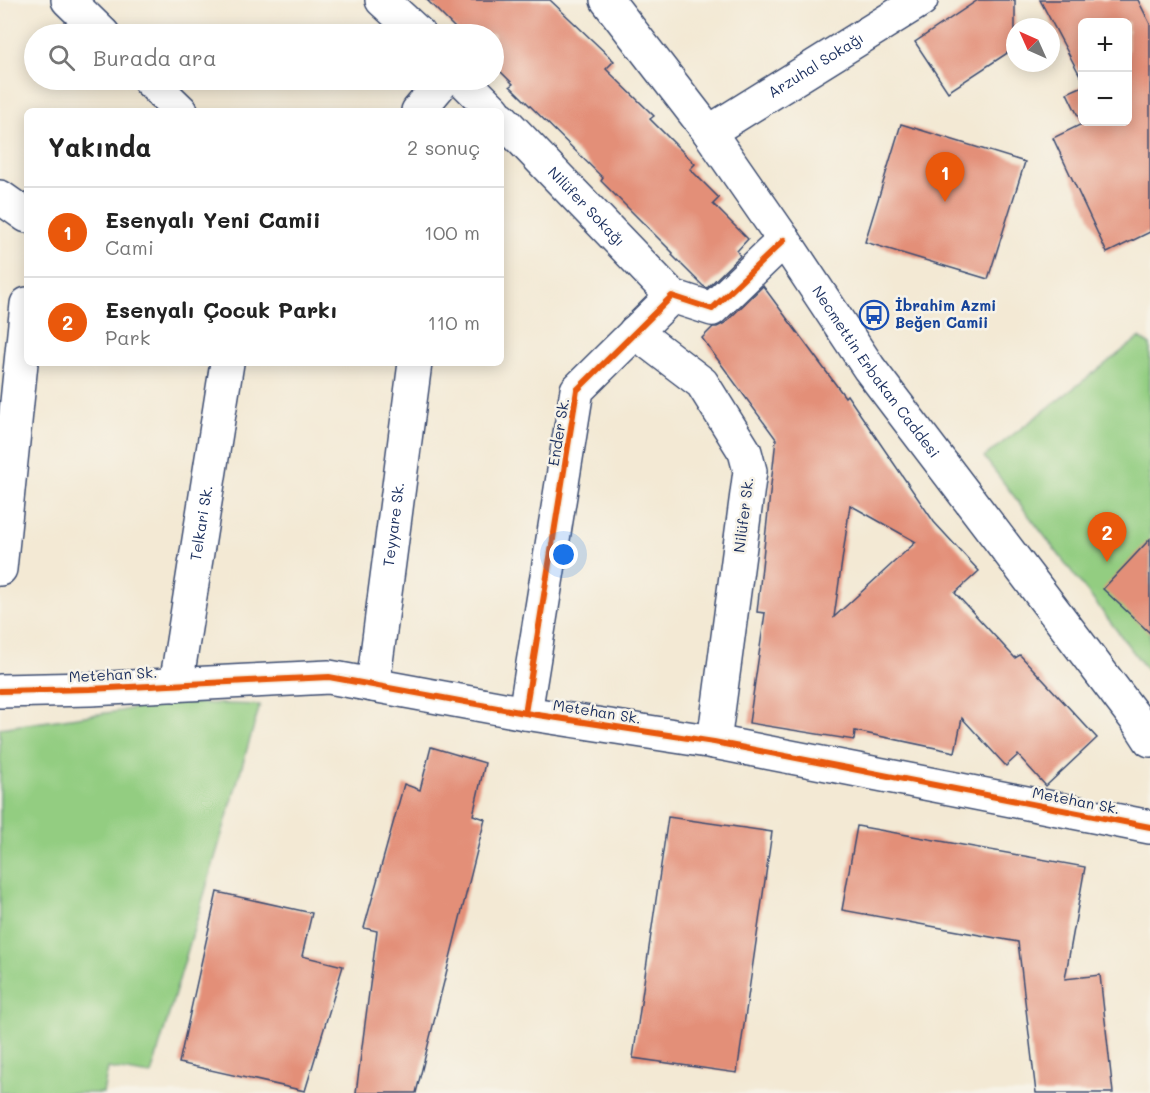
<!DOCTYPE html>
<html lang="tr">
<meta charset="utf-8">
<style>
body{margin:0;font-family:Mali,sans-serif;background:#f2f2f2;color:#222}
.controls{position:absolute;right:18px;top:18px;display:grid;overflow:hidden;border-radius:9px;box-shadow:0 3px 15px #0003}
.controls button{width:54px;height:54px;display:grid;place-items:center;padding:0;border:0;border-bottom:2px solid #e0e0e0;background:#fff;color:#222;font:30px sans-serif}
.compass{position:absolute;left:1006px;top:18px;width:54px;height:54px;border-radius:50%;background:#fff;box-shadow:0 3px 15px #0003;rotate:315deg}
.you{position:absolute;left:564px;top:555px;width:21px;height:21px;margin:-15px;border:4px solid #fff;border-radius:50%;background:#1a73e8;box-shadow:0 0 0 9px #1a73e833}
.badge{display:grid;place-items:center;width:39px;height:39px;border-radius:50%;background:#ea580c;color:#fff;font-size:20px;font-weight:700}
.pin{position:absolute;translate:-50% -50px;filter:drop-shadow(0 2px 3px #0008)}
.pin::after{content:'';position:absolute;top:32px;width:21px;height:18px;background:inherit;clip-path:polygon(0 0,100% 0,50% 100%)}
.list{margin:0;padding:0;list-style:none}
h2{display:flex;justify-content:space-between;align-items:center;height:78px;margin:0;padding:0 24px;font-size:26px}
h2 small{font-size:20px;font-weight:400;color:#767676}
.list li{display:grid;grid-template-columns:39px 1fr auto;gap:18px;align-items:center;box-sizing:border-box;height:90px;padding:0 24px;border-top:2px solid #e0e0e0}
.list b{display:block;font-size:22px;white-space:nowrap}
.list p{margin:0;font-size:20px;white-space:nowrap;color:#767676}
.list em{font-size:20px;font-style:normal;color:#767676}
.icon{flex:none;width:33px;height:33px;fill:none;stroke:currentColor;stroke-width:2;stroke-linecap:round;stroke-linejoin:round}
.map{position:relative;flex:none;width:1150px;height:1093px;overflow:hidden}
.search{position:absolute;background:#fff;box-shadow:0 3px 15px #0003;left:24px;top:24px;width:480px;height:66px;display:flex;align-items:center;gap:15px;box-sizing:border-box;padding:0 21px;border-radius:33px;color:#767676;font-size:22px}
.panel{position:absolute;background:#fff;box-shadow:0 3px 15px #0003;left:24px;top:108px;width:480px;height:258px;border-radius:9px}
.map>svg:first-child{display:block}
.green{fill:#93cd81;stroke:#577e70;stroke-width:1.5}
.building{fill:#e38f78;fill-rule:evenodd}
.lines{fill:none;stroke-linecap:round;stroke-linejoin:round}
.minor-casing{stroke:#3b4b70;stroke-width:36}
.major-casing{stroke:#3b4b70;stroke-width:36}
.minor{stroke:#fff;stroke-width:33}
.major{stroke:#fff;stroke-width:33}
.cycleway-casing{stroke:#f7f3e8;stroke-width:10}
.cycleway{stroke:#e8590c;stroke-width:6}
.labels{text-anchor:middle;stroke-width:5;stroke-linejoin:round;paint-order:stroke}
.street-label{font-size:15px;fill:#1b2f5e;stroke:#f7f3e8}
.transit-label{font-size:15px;font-weight:bold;fill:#164399;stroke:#f7f3e8;text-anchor:start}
</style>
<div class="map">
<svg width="1150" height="1093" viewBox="0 0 1150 1093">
<rect width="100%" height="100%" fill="#f7f3e8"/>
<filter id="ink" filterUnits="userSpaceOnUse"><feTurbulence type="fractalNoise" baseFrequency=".0167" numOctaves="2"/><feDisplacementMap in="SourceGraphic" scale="12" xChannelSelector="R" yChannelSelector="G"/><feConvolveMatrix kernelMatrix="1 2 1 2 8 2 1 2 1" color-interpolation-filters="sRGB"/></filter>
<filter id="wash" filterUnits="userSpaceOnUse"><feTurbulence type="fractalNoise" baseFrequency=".008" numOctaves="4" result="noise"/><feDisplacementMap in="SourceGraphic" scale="24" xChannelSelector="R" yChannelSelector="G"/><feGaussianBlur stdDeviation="1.35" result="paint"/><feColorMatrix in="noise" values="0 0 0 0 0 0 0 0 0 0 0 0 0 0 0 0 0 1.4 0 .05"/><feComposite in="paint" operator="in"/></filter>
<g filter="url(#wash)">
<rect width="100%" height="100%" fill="#f3e9d4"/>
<path class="green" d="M1139 338 1150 345V666L1147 670 984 457Z
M160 702 260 705 151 1075 108 1068 103 1093H0V728L120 711Z"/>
<g id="blocks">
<path class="building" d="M427 0H550L614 61 606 69 654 116 650 119 695 164 690 169 719 198 713 204 748 239 737 251 740 256 707 288 703 286 672 255 673 253 601 181 603 178 510 86 513 84 494 65V34H461Z
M978 0H1015V48L948 92 915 42Z
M1040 0H1138L1150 24V232L1107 253 1053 138 1082 124 1067 93 1083 86V122H1128V22H1083V81Z
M901 124 1025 162 988 279 865 242Z
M763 286 845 397 847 395 934 522 979 571 955 593 1015 658 1020 655 1097 738 1046 786 1018 755 1006 766 962 718 955 752 855 731 854 740 749 723 765 613 757 612 776 439 702 338 713 327H717L725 323ZM850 505 916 542 834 617Z
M1150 539V633L1103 589Z
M431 747 485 763 473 815 485 819 416 1093H356L377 931 364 928 404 784 420 790Z
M668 817 772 832 737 1073 633 1058Z
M857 826 1085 867 1065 979 1100 975 1113 1093H1036L1018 942 842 910Z
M217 892 312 913 302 956 343 966 305 1091 179 1063Z"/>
</g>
</g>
<g filter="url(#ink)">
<use href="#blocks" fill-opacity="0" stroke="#3b4b70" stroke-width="1.5"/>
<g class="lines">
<g class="minor-casing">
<g id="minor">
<path d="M68 0 103 34"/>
<path d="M382 0 419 34"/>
<path d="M149 80 181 111"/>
<path d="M463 80 494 111"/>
<path d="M418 111 444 80"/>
<path id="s1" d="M501 118 672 296"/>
<path id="s2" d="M709 132 921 0"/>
<path d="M0 197 27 216"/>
<path d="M635 332 702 383 745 452 750 471 714 742"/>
<path d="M0 569 27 304"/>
<path id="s3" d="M176 685 227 363"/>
<path id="s4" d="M373 685 415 363"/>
<path d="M0 691 90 689 329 677 525 713 714 742 1150 827"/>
<path d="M525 713 577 390 672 296 712 309 784 240"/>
</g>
</g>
<g class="major-casing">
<g id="major">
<path id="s5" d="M607 0 709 132 784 240 869 368 1139 723 1150 740"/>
</g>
</g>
<use href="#minor" class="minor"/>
<use href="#major" class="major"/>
<g class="cycleway-casing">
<path id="cycleway" d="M0 691 90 689 329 677 525 713 714 742 1150 827
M525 713 577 390 672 296 712 309 784 240"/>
</g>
<use href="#cycleway" class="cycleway"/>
</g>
</g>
<defs>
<g id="bus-ring" transform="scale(1.5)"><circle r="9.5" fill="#f7f3e8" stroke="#1a4fb4" stroke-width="1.5"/><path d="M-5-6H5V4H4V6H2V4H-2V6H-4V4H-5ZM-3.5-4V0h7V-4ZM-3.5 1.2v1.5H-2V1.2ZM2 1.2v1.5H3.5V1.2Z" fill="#1a4fb4"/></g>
</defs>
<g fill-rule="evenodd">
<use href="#bus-ring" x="874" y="315"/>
</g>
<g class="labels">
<g class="street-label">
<text dy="5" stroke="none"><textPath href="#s2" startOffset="126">Arzuhal Sokağı</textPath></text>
<text dy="5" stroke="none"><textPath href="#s1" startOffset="123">Nilüfer Sokağı</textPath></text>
<text dy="5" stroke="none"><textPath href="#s5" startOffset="459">Necmettin Erbakan Caddesi</textPath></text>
<text transform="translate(559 432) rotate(-81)" y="5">Ender Sk.</text>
<text transform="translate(744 515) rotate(-83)" y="5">Nilüfer Sk.</text>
<text dy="5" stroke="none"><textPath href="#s3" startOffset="164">Telkari Sk.</textPath></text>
<text dy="5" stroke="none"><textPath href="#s4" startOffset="162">Teyyare Sk.</textPath></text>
<text transform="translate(113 675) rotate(-3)" y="5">Metehan Sk.</text>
<text transform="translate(597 712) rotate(9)" y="5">Metehan Sk.</text>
<text transform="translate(1076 801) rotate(11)" y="5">Metehan Sk.</text>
</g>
<g class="transit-label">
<text x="895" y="311">İbrahim Azmi<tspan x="895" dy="17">Beğen Camii</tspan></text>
</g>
</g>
</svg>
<div class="controls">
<button>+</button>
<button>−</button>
</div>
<svg class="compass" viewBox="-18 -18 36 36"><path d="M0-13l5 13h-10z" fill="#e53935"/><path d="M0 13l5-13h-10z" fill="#767676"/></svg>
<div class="you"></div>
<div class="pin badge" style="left:945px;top:202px">1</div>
<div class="pin badge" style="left:1107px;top:562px">2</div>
<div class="search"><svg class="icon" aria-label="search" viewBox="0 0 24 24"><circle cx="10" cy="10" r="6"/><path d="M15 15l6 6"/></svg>Burada ara</div>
<section class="panel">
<h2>Yakında<small>2 sonuç</small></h2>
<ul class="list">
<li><span class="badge">1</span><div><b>Esenyalı Yeni Camii</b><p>Cami</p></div><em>100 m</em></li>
<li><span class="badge">2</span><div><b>Esenyalı Çocuk Parkı</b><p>Park</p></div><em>110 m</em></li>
</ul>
</section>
</div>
